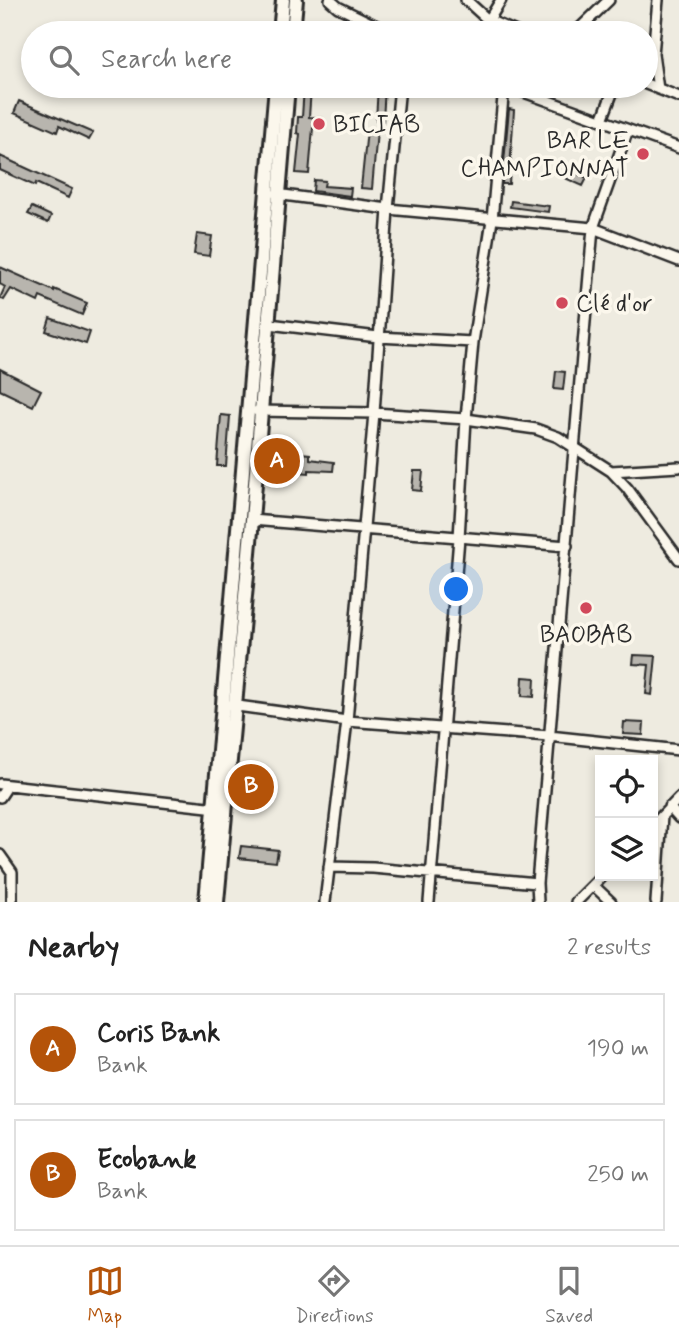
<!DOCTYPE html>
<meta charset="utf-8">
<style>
body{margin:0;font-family:Mynerve,sans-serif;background:#f6f6f6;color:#222}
.controls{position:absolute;right:21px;bottom:21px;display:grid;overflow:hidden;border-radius:0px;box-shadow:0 4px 10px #0003}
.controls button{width:63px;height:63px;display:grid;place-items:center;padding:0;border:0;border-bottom:2px solid #e0e0e0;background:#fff;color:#222;font:35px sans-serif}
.you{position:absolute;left:457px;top:590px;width:24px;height:24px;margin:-18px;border:5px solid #fff;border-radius:50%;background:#1a73e8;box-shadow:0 0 0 10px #1a73e833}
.badge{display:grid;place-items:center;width:46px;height:46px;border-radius:50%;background:#b45309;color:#fff;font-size:23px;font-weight:700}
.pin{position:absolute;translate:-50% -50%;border:4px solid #fff;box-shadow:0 2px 7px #0006}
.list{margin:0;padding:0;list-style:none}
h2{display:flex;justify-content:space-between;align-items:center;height:91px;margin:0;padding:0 28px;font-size:30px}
h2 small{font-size:23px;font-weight:400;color:#767676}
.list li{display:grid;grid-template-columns:46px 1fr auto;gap:21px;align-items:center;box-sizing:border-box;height:112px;margin:0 14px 14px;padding:0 14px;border:2px solid #e0e0e0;border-radius:0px}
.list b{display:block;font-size:26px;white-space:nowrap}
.list p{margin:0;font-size:23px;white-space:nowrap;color:#767676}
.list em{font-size:23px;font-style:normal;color:#767676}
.icon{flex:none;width:38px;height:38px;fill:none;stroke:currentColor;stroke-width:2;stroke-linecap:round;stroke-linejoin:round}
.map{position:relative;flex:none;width:679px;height:902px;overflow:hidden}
.search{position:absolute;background:#fff;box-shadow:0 4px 10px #0003;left:21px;right:21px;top:21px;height:77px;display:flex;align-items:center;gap:18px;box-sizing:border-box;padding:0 24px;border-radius:38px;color:#767676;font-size:26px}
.sheet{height:343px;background:#fff}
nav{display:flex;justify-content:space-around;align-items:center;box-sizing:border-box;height:98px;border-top:2px solid #e0e0e0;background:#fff;font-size:19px;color:#767676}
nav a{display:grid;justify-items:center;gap:4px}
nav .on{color:#b45309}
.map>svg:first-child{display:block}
.building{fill:#b8b5ae;stroke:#2b2b2b;stroke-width:2}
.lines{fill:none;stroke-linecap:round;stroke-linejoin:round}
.minor-casing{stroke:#2b2b2b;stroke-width:14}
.highway-casing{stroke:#2b2b2b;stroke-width:18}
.minor{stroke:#fbf7ec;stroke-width:9}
.highway{stroke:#fbf7ec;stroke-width:12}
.poi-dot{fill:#d1495b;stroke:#fbf7ec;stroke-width:2.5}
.labels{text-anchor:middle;stroke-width:7;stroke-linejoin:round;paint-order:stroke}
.poi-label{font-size:24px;fill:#2b2b2b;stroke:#fbf7ec;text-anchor:start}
</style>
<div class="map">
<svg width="679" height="902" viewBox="0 0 679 902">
<rect width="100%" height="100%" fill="#eeebe0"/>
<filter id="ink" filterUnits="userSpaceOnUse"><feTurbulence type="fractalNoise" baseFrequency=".0143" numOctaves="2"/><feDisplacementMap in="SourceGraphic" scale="14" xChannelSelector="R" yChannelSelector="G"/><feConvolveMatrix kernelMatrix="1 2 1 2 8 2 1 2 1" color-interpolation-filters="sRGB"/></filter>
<g filter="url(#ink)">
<path class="building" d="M378 86H385L383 121 376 120Z
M304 87 311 88 309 117 322 118 321 128H313L309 174 296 173 300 134 297 133 298 117H302Z
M19 101 93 133 89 140 59 126 57 132 14 113Z
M509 109 514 110 509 184H502Z
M367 130 377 131 372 189 361 188Z
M0 156 72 189 68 198 36 183 35 186 0 170Z
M569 170 587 178 583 186 565 178Z
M314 180 325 181 324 186 351 188 350 196 313 191Z
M511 201 549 206 548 212 510 207Z
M32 207 51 216 48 223 28 214Z
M197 234 212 236 209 256 194 254Z
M0 267 54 291V289L87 303 82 315 40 297 38 302 11 289 4 300 0 298 5 287 0 284Z
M50 318 90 332 86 344 46 331Z
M0 369 41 390 33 406 0 390Z
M556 371 565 372 563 390 554 389Z
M221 415 230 416 226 466H217Z
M300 453 310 454V459L334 462 333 471 309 470V473L299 472Z
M414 471H423L421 491 412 490Z
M634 655 656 656 652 695 646 694 649 665 633 664Z
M523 677 535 678 534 697 522 696Z
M624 722 644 723 643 735 623 734Z
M246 782 266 784 264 805 245 803Z
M241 846 278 850 276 862 239 858Z"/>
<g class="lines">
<g class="minor-casing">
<path id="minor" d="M330 0 338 7 391 33
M466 0 488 20 518 33
M481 33 501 0
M575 33 609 0
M646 84 679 97
M507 86 679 148
M658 89 653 54 658 0
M602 120 615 86
M276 194 388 209 593 228 679 261
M269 324 378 337 473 342
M257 411 374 413 466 419 536 429 558 437 611 471 627 488 679 559
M611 471 679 467
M252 520 567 546
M230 705 347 721 549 736 679 750
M0 784 217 808
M0 797 8 785
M669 807 679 818
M653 825 679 798
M0 855 12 872V902
M329 867 373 868 537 883
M593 885 611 902
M325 902 347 721 374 413 388 209 400 86
M429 902 459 538 466 419 473 342 492 220 504 86
M538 902 537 883 593 228 628 130
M576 902 602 876
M656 902 662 816"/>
</g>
<g class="highway-casing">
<path id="highway" d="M280 33 283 0
M293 33 296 0
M206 902 276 86
M217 902 252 520 288 86"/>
</g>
<use href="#minor" class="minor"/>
<use href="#highway" class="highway"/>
</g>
</g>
<g class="poi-dot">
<circle cx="319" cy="124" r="7"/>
<circle cx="643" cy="154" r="7"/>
<circle cx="562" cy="303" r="7"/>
<circle cx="586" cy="608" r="7"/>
</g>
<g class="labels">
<g class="poi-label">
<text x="333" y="132">BICIAB</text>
<text x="629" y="148" text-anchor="end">BAR LE<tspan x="629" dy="28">CHAMPIONNAT</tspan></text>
<text x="576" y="311">Clé d'or</text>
<text x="586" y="642" text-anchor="middle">BAOBAB</text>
</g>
</g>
</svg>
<div class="controls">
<button><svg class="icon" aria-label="locate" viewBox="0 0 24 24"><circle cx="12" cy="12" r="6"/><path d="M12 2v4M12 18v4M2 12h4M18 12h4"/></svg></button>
<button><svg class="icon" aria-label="layers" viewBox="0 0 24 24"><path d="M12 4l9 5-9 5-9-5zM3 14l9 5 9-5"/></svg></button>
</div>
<div class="you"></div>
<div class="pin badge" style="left:277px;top:461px">A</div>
<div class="pin badge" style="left:251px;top:787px">B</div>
<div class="search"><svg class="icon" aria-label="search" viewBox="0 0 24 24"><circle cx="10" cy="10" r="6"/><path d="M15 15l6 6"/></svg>Search here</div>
</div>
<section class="sheet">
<h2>Nearby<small>2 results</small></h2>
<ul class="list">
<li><span class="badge">A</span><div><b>Coris Bank</b><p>Bank</p></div><em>190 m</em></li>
<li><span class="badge">B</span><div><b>Ecobank</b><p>Bank</p></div><em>250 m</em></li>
</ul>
</section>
<nav>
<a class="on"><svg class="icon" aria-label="map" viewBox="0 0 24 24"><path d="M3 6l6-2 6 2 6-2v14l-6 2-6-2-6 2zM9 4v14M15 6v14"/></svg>Map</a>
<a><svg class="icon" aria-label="directions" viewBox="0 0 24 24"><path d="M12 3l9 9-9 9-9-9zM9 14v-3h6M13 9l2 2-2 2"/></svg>Directions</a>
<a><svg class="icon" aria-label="saved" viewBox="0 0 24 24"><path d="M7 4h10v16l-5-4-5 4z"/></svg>Saved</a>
</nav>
